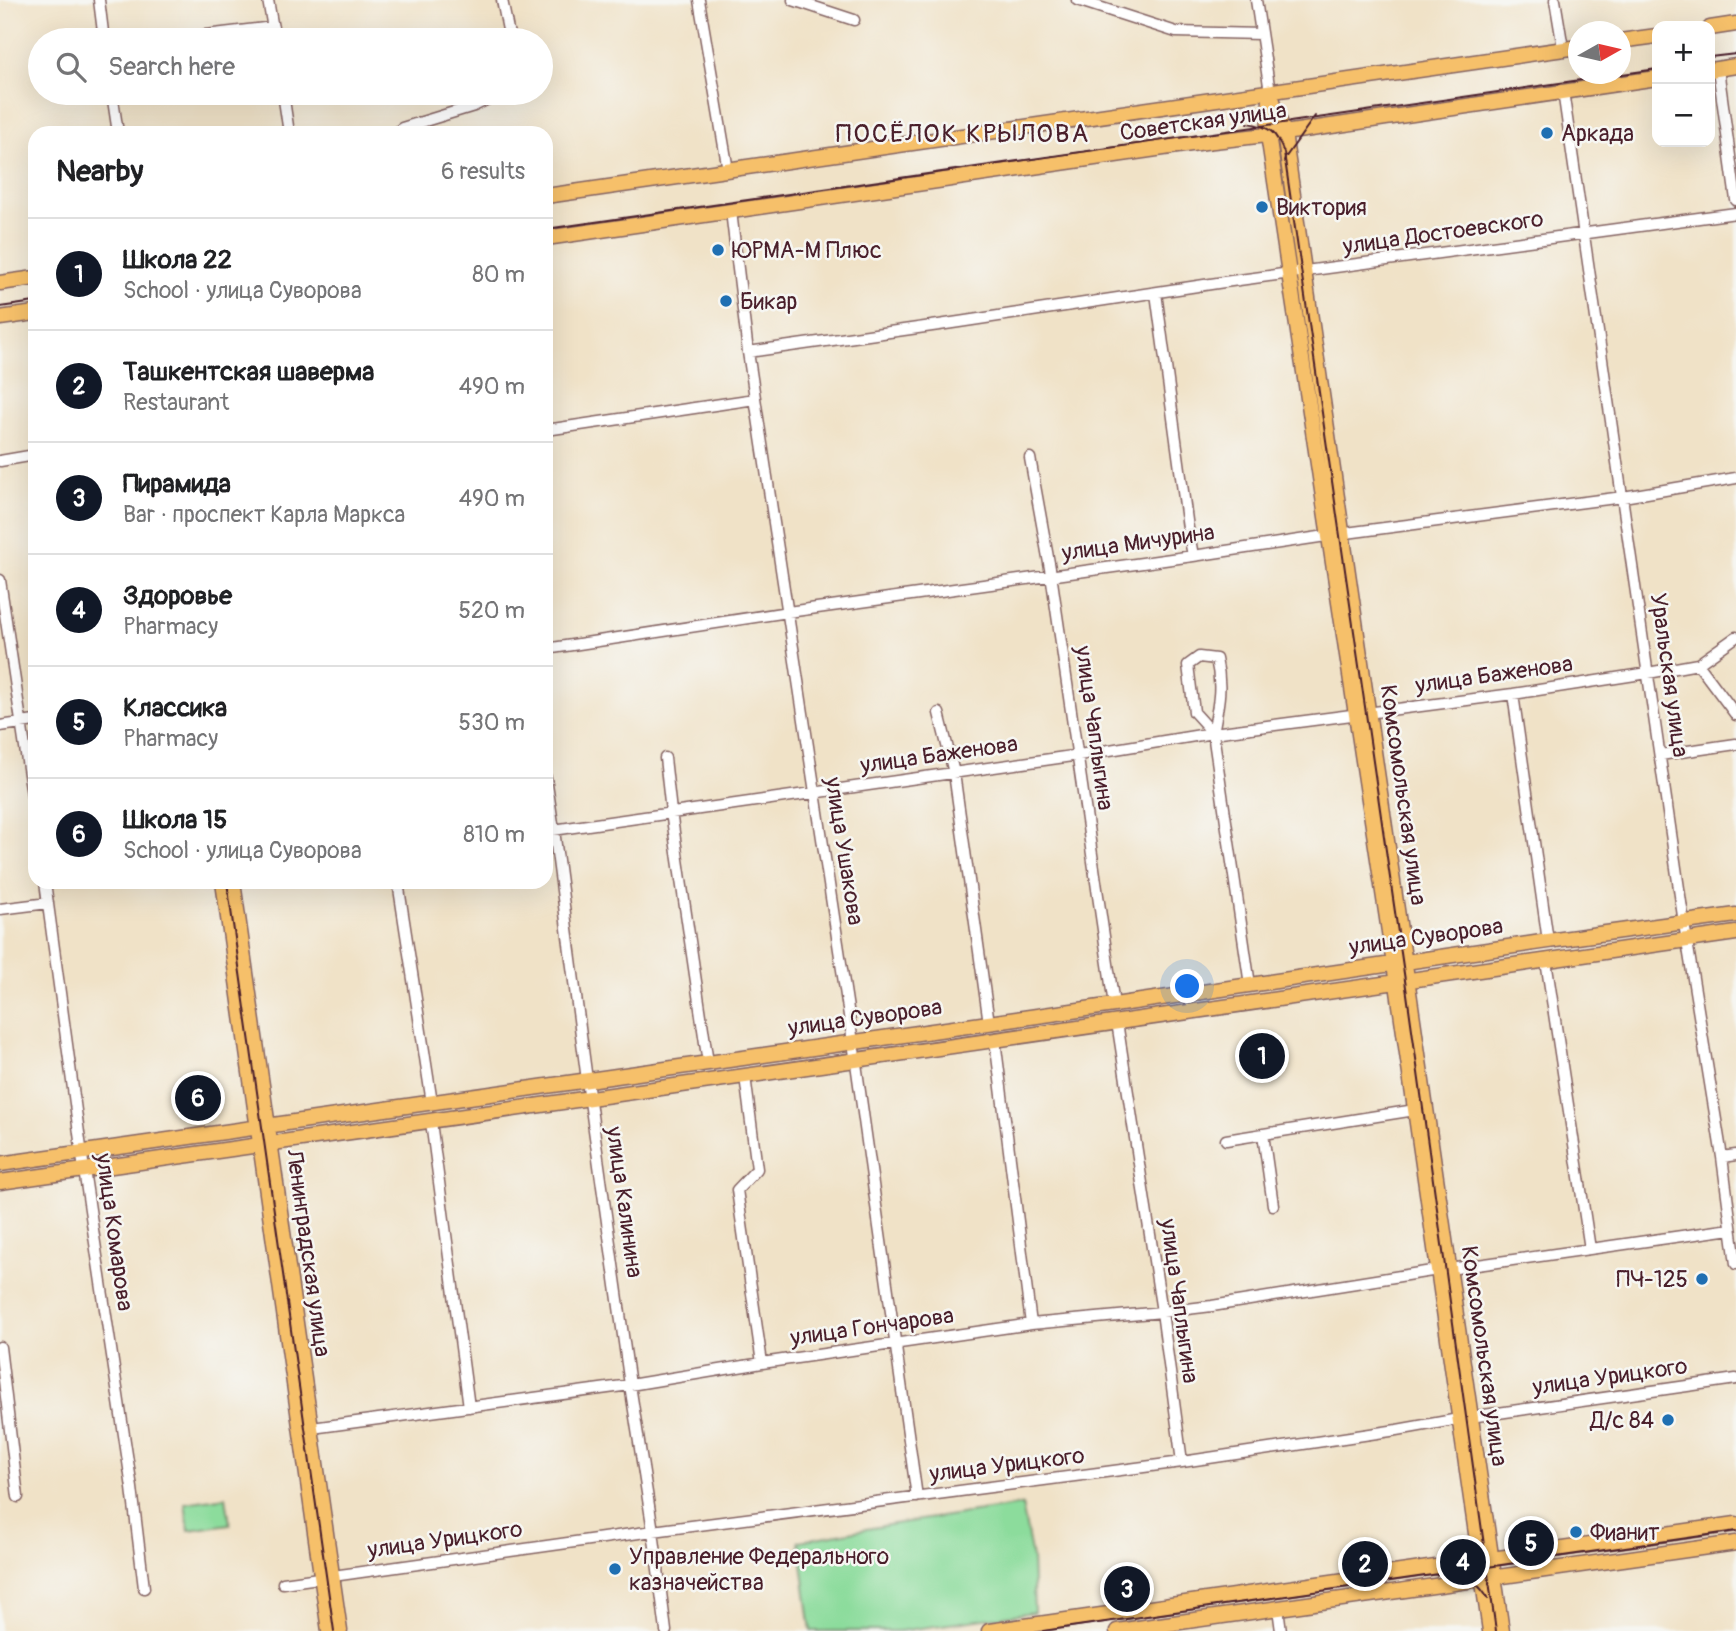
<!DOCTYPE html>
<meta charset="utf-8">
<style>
body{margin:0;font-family:Pangolin,sans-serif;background:#f2f2f2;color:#202124}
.controls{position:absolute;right:21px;top:21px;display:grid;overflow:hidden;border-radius:14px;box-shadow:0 7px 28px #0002}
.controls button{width:63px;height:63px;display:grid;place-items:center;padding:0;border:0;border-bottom:2px solid #e0e0e0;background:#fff;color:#202124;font:35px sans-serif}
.compass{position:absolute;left:1568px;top:21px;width:63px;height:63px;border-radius:50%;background:#fff;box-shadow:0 7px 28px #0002;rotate:82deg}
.you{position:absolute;left:1188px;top:987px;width:24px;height:24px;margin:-18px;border:5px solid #fff;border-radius:50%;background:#1a73e8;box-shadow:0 0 0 10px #1a73e833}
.badge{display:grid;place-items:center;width:46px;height:46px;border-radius:50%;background:#111827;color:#fff;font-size:23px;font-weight:700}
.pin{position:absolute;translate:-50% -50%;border:4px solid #fff;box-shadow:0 2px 7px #0006}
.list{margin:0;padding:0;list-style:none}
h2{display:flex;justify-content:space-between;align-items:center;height:91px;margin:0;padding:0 28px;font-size:30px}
h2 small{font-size:23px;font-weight:400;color:#757577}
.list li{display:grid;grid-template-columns:46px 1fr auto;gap:21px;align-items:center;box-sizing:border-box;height:112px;padding:0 28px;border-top:2px solid #e0e0e0}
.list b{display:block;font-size:26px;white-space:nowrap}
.list p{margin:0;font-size:23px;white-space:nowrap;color:#757577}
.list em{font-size:23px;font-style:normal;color:#757577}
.icon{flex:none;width:38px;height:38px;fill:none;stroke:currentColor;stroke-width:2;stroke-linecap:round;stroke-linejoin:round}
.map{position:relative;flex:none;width:1736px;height:1631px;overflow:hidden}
.search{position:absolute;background:#fff;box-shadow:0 7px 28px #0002;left:28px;top:28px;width:525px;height:77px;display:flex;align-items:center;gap:18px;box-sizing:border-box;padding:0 24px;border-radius:38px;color:#757577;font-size:26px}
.panel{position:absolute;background:#fff;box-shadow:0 7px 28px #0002;left:28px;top:126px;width:525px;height:763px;border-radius:21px}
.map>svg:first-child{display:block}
.green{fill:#8cdc9c;stroke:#6b7e64;stroke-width:2}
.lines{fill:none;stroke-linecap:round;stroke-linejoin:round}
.minor-casing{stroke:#846362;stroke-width:13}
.major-casing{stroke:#846362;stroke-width:17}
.minor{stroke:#fff;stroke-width:10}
.major{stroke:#f6c06b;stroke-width:14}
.tram{stroke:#4a1f2b;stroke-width:2}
.poi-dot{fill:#1f6fb2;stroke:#f6f6f2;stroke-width:2.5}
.labels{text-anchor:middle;stroke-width:5;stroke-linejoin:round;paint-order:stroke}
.street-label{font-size:23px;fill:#4a1f2b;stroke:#f6f6f2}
.poi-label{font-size:23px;fill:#4a1f2b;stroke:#f6f6f2;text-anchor:start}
.quarter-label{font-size:26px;letter-spacing:2px;fill:#4a1f2b;stroke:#f6f6f2}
</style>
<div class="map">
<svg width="1736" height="1631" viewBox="0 0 1736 1631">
<rect width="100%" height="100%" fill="#f6f6f2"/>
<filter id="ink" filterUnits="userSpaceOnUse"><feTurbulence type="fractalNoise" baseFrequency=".0143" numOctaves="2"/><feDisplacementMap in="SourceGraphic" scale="14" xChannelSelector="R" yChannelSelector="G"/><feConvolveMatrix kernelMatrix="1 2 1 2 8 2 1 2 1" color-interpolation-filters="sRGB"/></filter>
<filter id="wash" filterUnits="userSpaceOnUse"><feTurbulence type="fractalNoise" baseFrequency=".00686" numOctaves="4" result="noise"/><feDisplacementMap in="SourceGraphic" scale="28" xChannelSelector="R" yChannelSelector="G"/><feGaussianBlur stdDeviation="1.57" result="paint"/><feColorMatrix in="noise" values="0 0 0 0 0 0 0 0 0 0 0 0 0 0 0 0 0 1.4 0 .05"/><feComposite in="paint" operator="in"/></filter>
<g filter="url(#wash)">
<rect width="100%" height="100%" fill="#f0e2c7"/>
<path class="green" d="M226 1497 230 1524 189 1530 185 1503Z
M1022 1505 1032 1558 1034 1612 900 1631H811L799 1541 900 1523Z"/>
</g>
<g filter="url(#ink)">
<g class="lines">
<g class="minor-casing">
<path id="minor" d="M99 0 104 40
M268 0 275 40
M502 0 510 40
M699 0 728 170
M793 0 854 20
M1077 0 1176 32 1261 34
M1256 0 1270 92
M1555 0 1563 48
M164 40 273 27
M1718 69 1736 200
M1563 91 1684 923 1722 1157 1736 1264
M112 93 118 133
M283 93 289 133
M397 133 402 128 474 106 500 93
M731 211 748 352 853 1042 917 1497
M1156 293 1188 528 1193 556
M748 352 939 325 1224 282 1736 213
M546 430 755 399
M1030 458 1051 574 1114 1005
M0 461 35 455
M0 580 35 815
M546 649 788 612 1193 556 1346 533 1623 497 1736 478
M1698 664 1736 715
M1513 694 1548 941
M939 713 954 773 989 1023
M0 726 35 721
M1213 733 1194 712 1188 665 1199 657 1216 659C1223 687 1218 706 1213 733L1250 985
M1660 755 1736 744
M665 758 671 812 708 1063
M546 778 554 830 587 1080 630 1385 653 1531 666 1631
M546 831 1079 755 1213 733 1513 694 1648 673 1698 664 1736 637
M45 882 84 1170 132 1488 144 1588
M398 882 432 1103
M0 909 48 903
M1546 961 1590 1249
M1117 1022 1162 1312 1182 1462
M995 1040 1031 1324
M745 1076 757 1169 737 1190 762 1363
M431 1122 469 1407
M1263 1134 1273 1205
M1226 1140 1415 1110
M1722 1157 1736 1155
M1449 1269 1731 1229
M0 1347 18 1497
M312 1428 630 1385 762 1363 1031 1324 1162 1312 1212 1306 1438 1270
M283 1583 653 1531 1182 1462 1397 1430 1470 1417 1736 1379
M1278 1608 1281 1631"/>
</g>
<g class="major-casing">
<path id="major" d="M1710 28 1736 24
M1620 41 1657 36
M1710 70 1736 66
M1270 92 1284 133 1502 1631
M1270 100 1268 135 1398 991 1490 1631
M546 196 1578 47
M546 238 1205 142 1284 133 1657 78
M0 283 35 278
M0 318 35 313
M223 882 329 1631
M233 882 340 1631
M0 1164 1114 1005 1548 941 1736 915
M0 1182 745 1076 1736 933
M989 1631 1736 1524
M1117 1631 1736 1543"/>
</g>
<use href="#minor" class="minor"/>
<use href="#major" class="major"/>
<path class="tram" d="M1710 57 1736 54
M1248 123C1271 127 1276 132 1284 153L1407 994 1496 1631
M1284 162 1285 158 1315 116
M546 229 1657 69
M0 307 35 302
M227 882 334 1631
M1457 1576C1471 1578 1481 1586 1488 1599
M1043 1631 1736 1531"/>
</g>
</g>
<g class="poi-dot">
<circle cx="1547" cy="133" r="7"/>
<circle cx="1262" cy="207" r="7"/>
<circle cx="718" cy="250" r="7"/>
<circle cx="726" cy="301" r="7"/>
<circle cx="1702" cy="1279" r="7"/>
<circle cx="1668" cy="1420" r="7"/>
<circle cx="1576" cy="1532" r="7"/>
<circle cx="615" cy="1569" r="7"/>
</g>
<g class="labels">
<g class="street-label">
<text transform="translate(1203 121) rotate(-8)" y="8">Советская улица</text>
<text transform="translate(1443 232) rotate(-8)" y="8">улица Достоевского</text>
<text transform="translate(1138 542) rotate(-8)" y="8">улица Мичурина</text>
<text transform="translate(1494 674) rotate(-8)" y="8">улица Баженова</text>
<text transform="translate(1670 675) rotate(82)" y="8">Уральская улица</text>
<text transform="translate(1095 728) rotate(82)" y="8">улица Чаплыгина</text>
<text transform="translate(939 754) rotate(-8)" y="8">улица Баженова</text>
<text transform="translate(1404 795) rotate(82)" y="8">Комсомольская улица</text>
<text transform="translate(845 851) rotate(81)" y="8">улица Ушакова</text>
<text transform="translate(1426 936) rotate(-8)" y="8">улица Суворова</text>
<text transform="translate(865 1017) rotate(-8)" y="8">улица Суворова</text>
<text transform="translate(625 1202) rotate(82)" y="8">улица Калинина</text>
<text transform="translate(115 1232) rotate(82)" y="8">улица Комарова</text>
<text transform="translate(309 1253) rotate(82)" y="8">Ленинградская улица</text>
<text transform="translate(1180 1301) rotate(82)" y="8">улица Чаплыгина</text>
<text transform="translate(872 1326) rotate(-8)" y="8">улица Гончарова</text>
<text transform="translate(1485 1356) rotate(82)" y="8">Комсомольская улица</text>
<text transform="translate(1610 1376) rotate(-8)" y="8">улица Урицкого</text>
<text transform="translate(1007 1464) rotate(-7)" y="8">улица Урицкого</text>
<text transform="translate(445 1539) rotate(-8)" y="8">улица Урицкого</text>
</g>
<g class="poi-label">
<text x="1561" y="141">Аркада</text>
<text x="1276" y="215">Виктория</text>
<text x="732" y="258">ЮРМА-М Плюс</text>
<text x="740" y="309">Бикар</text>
<text x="1688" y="1287" text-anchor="end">ПЧ-125</text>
<text x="1654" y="1428" text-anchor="end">Д/с 84</text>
<text x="1590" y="1540">Фианит</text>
<text x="629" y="1564">Управление Федерального<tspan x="629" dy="26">казначейства</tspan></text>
</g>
<g class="quarter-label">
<text x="963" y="142">ПОСЁЛОК КРЫЛОВА</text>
</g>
</g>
</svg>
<div class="controls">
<button>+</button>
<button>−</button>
</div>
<svg class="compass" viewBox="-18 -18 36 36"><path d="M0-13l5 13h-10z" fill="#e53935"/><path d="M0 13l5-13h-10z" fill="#757577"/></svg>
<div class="you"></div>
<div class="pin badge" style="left:1262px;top:1056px">1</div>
<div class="pin badge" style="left:1365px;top:1564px">2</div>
<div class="pin badge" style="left:1127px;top:1589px">3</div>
<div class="pin badge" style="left:1463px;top:1562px">4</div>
<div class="pin badge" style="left:1531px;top:1543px">5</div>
<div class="pin badge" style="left:198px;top:1098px">6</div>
<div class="search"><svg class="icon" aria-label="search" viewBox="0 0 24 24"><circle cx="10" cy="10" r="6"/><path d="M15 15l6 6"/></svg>Search here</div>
<section class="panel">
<h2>Nearby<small>6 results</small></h2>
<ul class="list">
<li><span class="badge">1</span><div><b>Школа 22</b><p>School · улица Суворова</p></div><em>80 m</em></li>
<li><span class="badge">2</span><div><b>Ташкентская шаверма</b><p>Restaurant</p></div><em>490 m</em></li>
<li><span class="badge">3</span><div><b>Пирамида</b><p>Bar · проспект Карла Маркса</p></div><em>490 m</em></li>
<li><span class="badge">4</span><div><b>Здоровье</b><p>Pharmacy</p></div><em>520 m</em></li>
<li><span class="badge">5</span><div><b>Классика</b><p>Pharmacy</p></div><em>530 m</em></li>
<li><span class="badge">6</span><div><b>Школа 15</b><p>School · улица Суворова</p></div><em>810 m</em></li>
</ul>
</section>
</div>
